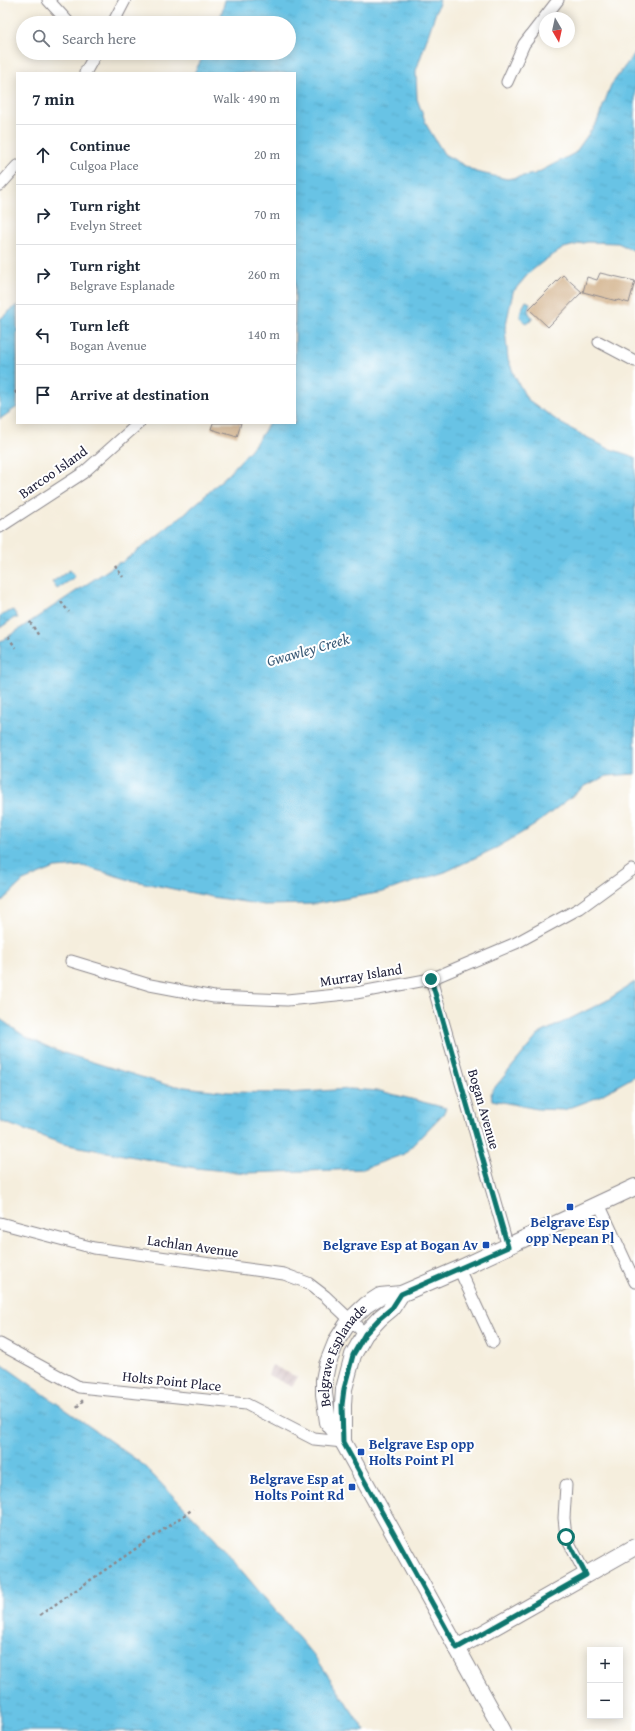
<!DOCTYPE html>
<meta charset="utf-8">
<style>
body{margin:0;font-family:"Gentium Book Plus",serif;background:#f2f2f3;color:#1f2937}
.controls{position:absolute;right:12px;bottom:12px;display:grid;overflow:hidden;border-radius:0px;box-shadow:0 2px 10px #0003}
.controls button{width:36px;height:36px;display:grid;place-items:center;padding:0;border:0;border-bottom:1px solid #e0e1e3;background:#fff;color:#1f2937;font:20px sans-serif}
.compass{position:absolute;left:539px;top:12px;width:36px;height:36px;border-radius:50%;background:#fff;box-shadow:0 2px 10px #0003;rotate:171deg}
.stop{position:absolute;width:12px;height:12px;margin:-9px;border:3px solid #0f766e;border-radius:50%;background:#fff}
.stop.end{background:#0f766e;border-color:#fff;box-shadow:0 1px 4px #0008}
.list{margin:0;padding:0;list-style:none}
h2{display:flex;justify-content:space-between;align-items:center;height:52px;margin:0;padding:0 16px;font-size:17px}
h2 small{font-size:13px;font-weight:400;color:#747a83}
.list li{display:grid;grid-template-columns:26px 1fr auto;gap:12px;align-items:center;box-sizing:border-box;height:60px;padding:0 16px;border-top:1px solid #e0e1e3}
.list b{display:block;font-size:15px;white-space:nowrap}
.list p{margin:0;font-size:13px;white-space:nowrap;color:#747a83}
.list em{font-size:13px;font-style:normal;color:#747a83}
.icon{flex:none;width:22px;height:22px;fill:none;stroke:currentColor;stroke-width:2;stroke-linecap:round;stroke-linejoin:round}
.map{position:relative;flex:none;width:635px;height:1731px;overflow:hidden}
.search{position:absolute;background:#fff;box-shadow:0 2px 10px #0003;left:16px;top:16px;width:280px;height:44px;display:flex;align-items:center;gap:10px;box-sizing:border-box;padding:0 14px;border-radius:22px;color:#747a83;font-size:15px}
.panel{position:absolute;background:#fff;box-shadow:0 2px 10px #0003;left:16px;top:72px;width:280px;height:352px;border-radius:0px}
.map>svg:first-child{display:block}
.industrial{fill:url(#industrial-furrows)}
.water{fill:url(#water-ripples);stroke:#447290}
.building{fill:#d3b38d}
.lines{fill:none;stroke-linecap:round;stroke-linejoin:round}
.street-casing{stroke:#8c888c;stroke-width:13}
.secondary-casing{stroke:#8c888c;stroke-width:18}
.path{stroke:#8c888c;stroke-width:2.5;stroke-dasharray:3 3;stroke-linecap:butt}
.street{stroke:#fff;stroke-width:11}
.secondary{stroke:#fff;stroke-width:16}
.route{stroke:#0f766e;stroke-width:5}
.transit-dot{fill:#1a4fb4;stroke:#fff;stroke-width:1.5}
.labels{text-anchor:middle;stroke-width:4;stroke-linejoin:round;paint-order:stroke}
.street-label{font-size:14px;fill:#22223b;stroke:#fff}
.transit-label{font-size:14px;font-weight:bold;fill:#164399;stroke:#fff;text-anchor:end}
.water-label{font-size:15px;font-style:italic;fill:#3a5a76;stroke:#fff}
</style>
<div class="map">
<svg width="635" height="1731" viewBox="0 0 635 1731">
<defs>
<pattern id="industrial-furrows" width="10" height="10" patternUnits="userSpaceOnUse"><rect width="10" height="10" fill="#d2bfc1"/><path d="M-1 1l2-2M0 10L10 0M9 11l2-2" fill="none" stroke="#b4a4a7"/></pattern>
<pattern id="water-ripples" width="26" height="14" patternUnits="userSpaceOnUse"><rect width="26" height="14" fill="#67c3e5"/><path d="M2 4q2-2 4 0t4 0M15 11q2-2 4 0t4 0" fill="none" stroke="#59a7c5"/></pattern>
</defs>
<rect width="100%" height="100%" fill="#fff"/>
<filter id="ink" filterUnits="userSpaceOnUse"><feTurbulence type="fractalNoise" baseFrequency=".025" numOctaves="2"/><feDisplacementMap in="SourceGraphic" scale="8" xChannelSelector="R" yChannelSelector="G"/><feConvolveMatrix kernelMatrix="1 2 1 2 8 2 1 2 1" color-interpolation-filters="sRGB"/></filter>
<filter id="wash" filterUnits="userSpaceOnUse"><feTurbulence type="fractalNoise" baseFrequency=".012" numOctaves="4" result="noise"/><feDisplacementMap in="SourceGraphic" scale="16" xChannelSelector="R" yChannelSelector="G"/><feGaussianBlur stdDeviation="0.9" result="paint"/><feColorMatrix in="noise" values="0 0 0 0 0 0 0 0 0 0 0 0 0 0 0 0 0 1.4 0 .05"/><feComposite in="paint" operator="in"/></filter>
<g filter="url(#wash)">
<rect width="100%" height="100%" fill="#f5eedd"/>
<path class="industrial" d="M272 1365 297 1377 292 1387 268 1375Z"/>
<path class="water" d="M225 0H440L416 71 417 99 427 126 444 154 476 172 507 179 535 174 575 153 597 122 611 85 635 53V251L618 243 587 242 564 248 545 260 529 273 513 292 505 329 508 359 515 377 527 399 562 424 607 448 635 457V774L607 776 585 786 535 825 498 847 445 872 383 892 315 904 264 905 212 897 130 880 83 866 55 868 23 881 0 903V642L120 562 121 563C159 535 196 506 229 473 244 457 258 443 269 423H295V73H194L205 53H289V23H219Z
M526 301 530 303 528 311 532 318 531 321 528 323 524 322 520 316 521 310Z
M17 305V407L0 419V319Z
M70 570 75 577 57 589 52 582Z
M13 610 18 618H14L0 628V616Z
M635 982V1076L596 1098 564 1110 537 1109 492 1100 491 1092 539 1034 606 1001Z
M0 1019 26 1037 57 1051 167 1085 229 1092 289 1093 350 1089 380 1091 446 1108 443 1114 404 1154 363 1169 247 1173 195 1168 63 1144 0 1121Z
M0 1363 141 1463 214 1538 319 1662 365 1731H0Z"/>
<g id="blocks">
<path class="building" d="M600 273 635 281 629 303 618 300 617 301 583 292 587 277 597 280Z
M563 275 582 292 548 327 529 309Z
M213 423H241L237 437 211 429Z"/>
</g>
</g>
<g filter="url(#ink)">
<use href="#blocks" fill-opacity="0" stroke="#8c888c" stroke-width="1"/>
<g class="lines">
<g class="street-casing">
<path id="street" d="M48 0 69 23
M113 23 125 0
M85 73 96 53
M507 82 524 44 558 0
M0 185 17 166
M599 342 635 361
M0 527 83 473 139 423
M71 961 150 985 214 997 287 1000 356 993 431 979 516 943 580 908 632 870
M431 979 508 1247
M599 1204 635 1282
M0 1223 94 1248 284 1274 308 1283 325 1296 365 1334
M459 1269 493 1342
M0 1344 79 1387 246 1404 314 1439 343 1442
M566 1485 564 1518 566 1537 586 1575"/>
</g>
<g class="secondary-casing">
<g id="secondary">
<path d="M343 1442V1405L344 1389 353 1355 365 1334 380 1318 392 1308 401 1294"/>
<path d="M457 1648 635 1547"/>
<path id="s1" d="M503 1731 343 1442 328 1422 324 1394V1380L327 1365 337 1340 350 1320 366 1305 380 1296 401 1294 459 1269 635 1187"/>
</g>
</g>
<path class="path" d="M15 391 17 394
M115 566 123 577
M61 602 69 612
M30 622 39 636
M8 637 16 648
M77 1407 83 1400
M40 1615 193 1509"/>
<use href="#street" class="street"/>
<use href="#secondary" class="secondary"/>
</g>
</g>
<g class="lines" filter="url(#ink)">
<path class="route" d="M431 979 508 1247 401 1294 392 1308 380 1318 365 1334 353 1355 344 1389 342 1405 343 1442 457 1648 586 1575 566 1537"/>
</g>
<g class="transit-dot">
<rect x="566" y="1203" width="8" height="8" rx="2"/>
<rect x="482" y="1241" width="8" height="8" rx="2"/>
<rect x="357" y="1448" width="8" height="8" rx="2"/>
<rect x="348" y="1483" width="8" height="8" rx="2"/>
</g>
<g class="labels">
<g class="street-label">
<text transform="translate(53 472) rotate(-35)" y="5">Barcoo Island</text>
<text transform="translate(361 975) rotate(-9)" y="5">Murray Island</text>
<text transform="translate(484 1109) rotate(74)" y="5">Bogan Avenue</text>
<text transform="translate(193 1246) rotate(8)" y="5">Lachlan Avenue</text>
<text dy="5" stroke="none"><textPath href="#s1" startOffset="427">Belgrave Esplanade</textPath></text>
<text transform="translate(172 1381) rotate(6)" y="5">Holts Point Place</text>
</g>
<g class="transit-label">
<text x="570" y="1227" text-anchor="middle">Belgrave Esp<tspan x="570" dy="16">opp Nepean Pl</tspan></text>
<text x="478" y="1250">Belgrave Esp at Bogan Av</text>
<text x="369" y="1449" text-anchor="start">Belgrave Esp opp<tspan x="369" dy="16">Holts Point Pl</tspan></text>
<text x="344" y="1484">Belgrave Esp at<tspan x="344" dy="16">Holts Point Rd</tspan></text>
</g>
<g class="water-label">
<text transform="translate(308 650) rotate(-16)" y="5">Gwawley Creek</text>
</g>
</g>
</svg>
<div class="controls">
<button>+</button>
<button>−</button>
</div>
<svg class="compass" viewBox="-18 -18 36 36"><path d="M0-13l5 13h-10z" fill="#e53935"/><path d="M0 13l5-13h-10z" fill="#747a83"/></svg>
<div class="stop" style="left:566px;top:1537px"></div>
<div class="stop end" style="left:431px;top:979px"></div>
<div class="search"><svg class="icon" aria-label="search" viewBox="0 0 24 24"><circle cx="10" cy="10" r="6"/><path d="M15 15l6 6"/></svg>Search here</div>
<section class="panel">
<h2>7 min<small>Walk · 490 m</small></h2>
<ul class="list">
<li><svg class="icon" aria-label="ahead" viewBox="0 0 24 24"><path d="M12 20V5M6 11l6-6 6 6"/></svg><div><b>Continue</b><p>Culgoa Place</p></div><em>20 m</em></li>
<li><svg class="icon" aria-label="right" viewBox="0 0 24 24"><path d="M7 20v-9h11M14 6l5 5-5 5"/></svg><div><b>Turn right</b><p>Evelyn Street</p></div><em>70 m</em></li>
<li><svg class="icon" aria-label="right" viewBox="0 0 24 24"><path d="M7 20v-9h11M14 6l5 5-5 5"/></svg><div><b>Turn right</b><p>Belgrave Esplanade</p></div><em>260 m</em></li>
<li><svg class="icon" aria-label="left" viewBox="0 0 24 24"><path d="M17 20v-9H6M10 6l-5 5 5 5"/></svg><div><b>Turn left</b><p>Bogan Avenue</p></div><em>140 m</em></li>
<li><svg class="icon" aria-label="arrive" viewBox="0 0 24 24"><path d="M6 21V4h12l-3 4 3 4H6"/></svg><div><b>Arrive at destination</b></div></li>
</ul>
</section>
</div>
